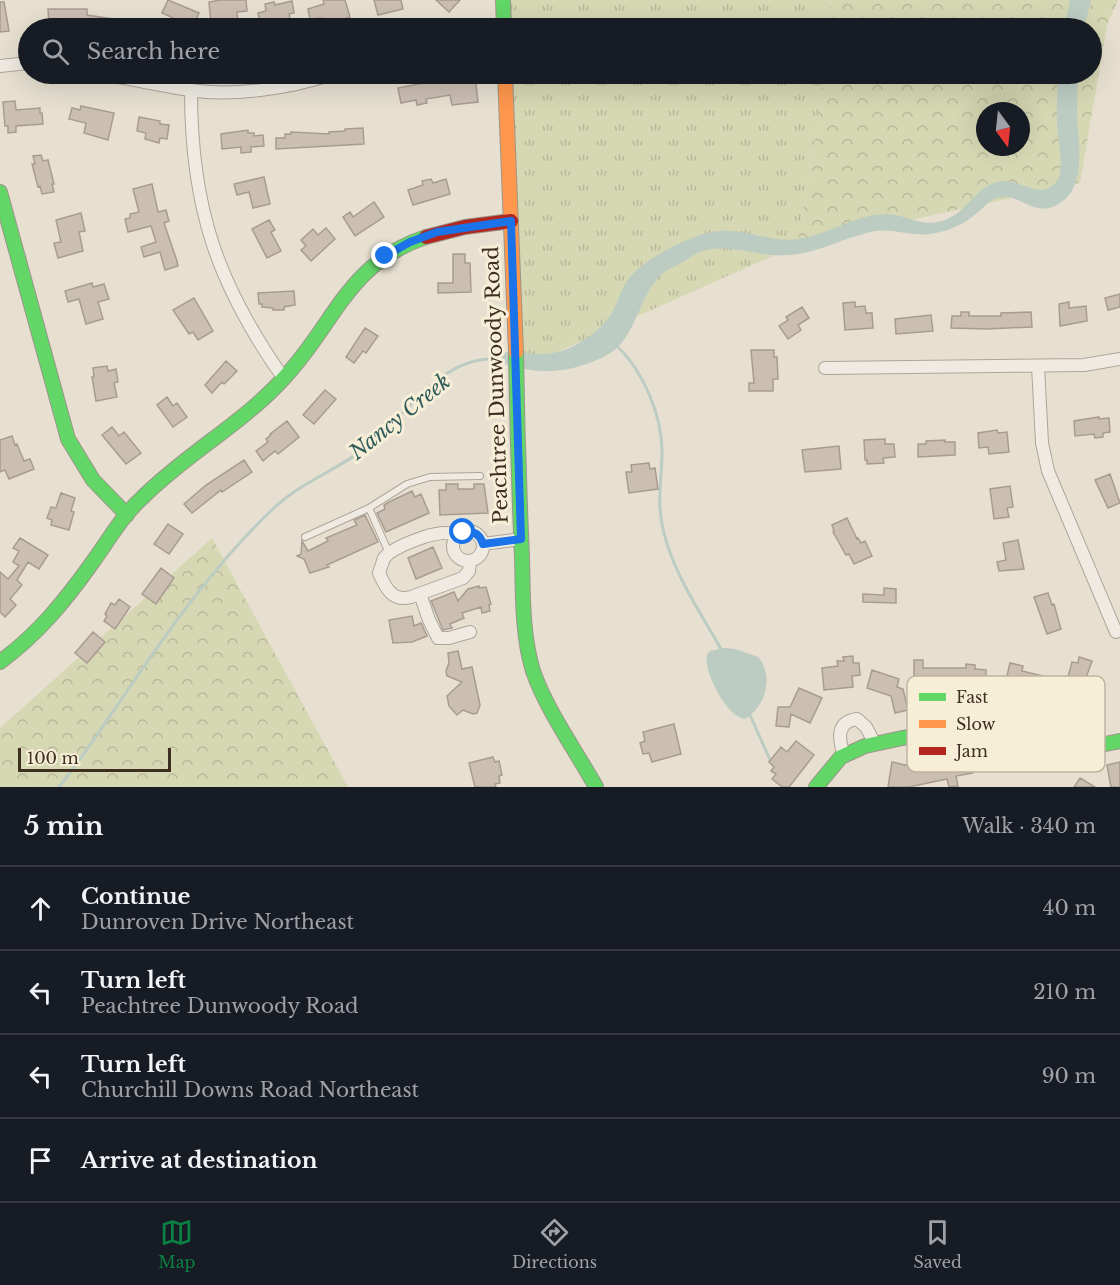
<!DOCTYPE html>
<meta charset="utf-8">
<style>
body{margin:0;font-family:"Libre Baskerville",serif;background:#242831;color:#f1f3f6}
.compass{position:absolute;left:976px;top:102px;width:54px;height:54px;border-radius:50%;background:#171b24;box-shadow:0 6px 24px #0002;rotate:165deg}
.scale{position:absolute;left:18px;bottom:15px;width:153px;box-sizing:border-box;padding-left:6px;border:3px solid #3d2e20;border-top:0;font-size:16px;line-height:21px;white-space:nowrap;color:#3d2e20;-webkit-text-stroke:4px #f7eed8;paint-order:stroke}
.stop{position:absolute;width:18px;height:18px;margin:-14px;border:4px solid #1a73e8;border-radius:50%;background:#fff}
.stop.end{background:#1a73e8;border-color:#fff;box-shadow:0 2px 6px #0008}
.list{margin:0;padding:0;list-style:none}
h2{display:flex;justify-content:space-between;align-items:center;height:78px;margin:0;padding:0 24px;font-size:26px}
h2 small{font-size:20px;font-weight:400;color:#9ea1a6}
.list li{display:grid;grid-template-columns:39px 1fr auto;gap:18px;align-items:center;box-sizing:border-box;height:84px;padding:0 24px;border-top:2px solid #363941}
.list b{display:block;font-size:22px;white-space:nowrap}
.list p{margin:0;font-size:20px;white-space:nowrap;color:#9ea1a6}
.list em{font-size:20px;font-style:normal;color:#9ea1a6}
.icon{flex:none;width:33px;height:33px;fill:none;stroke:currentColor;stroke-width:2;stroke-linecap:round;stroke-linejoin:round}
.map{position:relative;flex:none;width:1120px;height:787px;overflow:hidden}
.search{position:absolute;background:#171b24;box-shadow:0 6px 24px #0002;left:18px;right:18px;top:18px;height:66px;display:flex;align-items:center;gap:15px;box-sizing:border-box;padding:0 21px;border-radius:33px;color:#9ea1a6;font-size:22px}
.sheet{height:414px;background:#171b24}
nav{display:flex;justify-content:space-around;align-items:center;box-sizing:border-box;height:84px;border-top:2px solid #363941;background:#171b24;font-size:16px;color:#9ea1a6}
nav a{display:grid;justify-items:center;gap:3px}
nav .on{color:#0b8043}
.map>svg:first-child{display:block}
.forest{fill:url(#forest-crowns);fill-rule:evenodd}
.park{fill:url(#park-tufts)}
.water{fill:#bcccc2}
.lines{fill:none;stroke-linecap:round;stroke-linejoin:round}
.stream{stroke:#bcccc2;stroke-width:3}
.building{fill:#cbbfb2;stroke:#a89c90;stroke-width:1.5}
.lane-casing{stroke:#ada599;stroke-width:8}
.street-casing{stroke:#ada599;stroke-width:14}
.fast-casing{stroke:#9c958a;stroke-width:16}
.slow-casing{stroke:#9c958a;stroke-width:16}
.jam-casing{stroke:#9c958a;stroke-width:16}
.lane{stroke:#efebe3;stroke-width:6}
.street{stroke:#efebe3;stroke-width:12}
.fast{stroke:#63d668;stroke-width:14}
.slow{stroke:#ff974d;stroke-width:14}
.jam{stroke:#b3261e;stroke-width:14}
.route{stroke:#1a73e8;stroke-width:8}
.labels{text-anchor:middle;stroke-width:6;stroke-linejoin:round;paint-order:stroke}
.street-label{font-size:20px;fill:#3d2e20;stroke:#f7eed8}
.water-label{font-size:21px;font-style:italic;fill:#2f5d5a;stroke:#f7eed8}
.key{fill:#f7eed8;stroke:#bfb4a1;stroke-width:1.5}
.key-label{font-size:16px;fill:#3d2e20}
</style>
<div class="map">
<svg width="1120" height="787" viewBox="0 0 1120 787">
<defs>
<pattern id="forest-crowns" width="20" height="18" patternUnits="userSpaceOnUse" patternTransform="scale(1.5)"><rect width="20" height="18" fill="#d6d7b3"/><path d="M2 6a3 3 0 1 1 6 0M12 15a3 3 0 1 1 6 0" fill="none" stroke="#b9b99a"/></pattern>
<pattern id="park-tufts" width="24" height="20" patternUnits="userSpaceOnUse" patternTransform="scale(1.5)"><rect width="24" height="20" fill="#d6d7b3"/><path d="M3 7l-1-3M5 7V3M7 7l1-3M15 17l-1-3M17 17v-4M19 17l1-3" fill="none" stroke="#b9b99a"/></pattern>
</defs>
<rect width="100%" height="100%" fill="#e7e0d1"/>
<path class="forest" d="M832 0H1118L1107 25 1080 183 797 245 816 134 823 74H1092V28H829ZM985 111H1021V147H985Z
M212 538 348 787H0V728Z"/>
<path class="park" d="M500 0H832L829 28H502Z
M504 74H823L816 134 797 245 517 370Z"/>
<path class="water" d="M1070 0H1091L1084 28H1064Z
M1058 74H1078C1078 86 1077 98 1077 110 1077 134 1084 163 1074 186 1072 193 1065 200 1060 203 1035 220 1020 193 1000 197 990 199 986 206 978 212 964 225 948 231 930 234 910 237 891 227 871 232 843 238 818 253 789 255 760 258 732 243 703 251 696 253 690 258 683 262 678 265 672 267 667 270 642 288 639 324 619 346 611 354 602 358 592 362 555 376 527 373 491 359 514 345 520 355 544 354 558 353 570 349 582 341 596 333 609 321 616 305 619 297 622 289 627 281 640 261 685 238 708 233 741 224 767 244 798 239 828 235 854 215 885 214 903 214 922 226 938 222 967 216 973 188 997 182 1020 176 1039 202 1056 182 1066 171 1057 138 1057 124 1056 107 1058 90 1058 74Z
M724 648 735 649 758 657C775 676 765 707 745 719 727 718 703 671 707 655L710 651Z"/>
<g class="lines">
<path class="stream" d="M615 344C644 371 663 417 662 456 661 482 657 503 663 529 673 573 699 610 721 649
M750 715 771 762
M59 787C83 757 105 723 127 691 170 628 219 559 275 507 304 480 343 468 373 442 408 412 442 358 493 359"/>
</g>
<path class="building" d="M168 0 199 13 193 27 162 13Z
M220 0H246L247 11 237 12 238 22 211 24 209 2Z
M323 0H345L350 17 324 26 322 18 310 19 308 9 324 4Z
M374 0H401L403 9 378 15Z
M436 0H460L449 12Z
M292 1 294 13 289 14 292 26 282 28 281 26 276 28 275 26 264 28 263 26H261L258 13 266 11 265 4 274 2 275 5Z
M0 2H4L9 31 0 32Z
M48 9H87V15L146 24V28H74V26H49Z
M461 74V77L475 76 478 102 452 105 450 95 426 99 427 103 417 105 416 100 401 103 398 88 448 78V75Z
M15 101 16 110 40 108V113H42L43 124 16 126V132L8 133V126H5L3 102Z
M81 106 114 113 108 140 84 133 86 123 69 119 72 108 80 110Z
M139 117 160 121V124L169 125 167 139 160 138 159 143 145 139 146 133 137 131Z
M363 128 364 144 276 149V138H285V134H291V132L329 134V132L345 131V129Z
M248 130V133H254V136L263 135 264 146 251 147V152L241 153V147L222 149 221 134Z
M41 155 43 161 48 160 54 184H52L54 192 42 194 40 186 38 187 32 164H35L33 156Z
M264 177 270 204 253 208 249 192 237 195 234 184Z
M431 179 433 183 446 179 450 194 413 205 408 190 423 185 422 181Z
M152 184 158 212 166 210 169 221 164 223 177 261 178 266 165 270 160 252 144 257 141 247 156 242 151 226 128 232 125 219 130 218V214L139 212 133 189Z
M374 202 384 217 355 236 343 217 350 212 353 217Z
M81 213 85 231 79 232 83 251 58 258 54 243 61 242 56 220Z
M269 220 275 230 271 232 281 251 267 258 252 229Z
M326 228 335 239 311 261 301 250 306 246 301 240 313 229 318 235Z
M453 254H465V263H470L471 292 438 293V283H453Z
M92 283 93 287 104 284 109 299 98 302 103 319 86 324 79 299 68 302 65 291Z
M294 291 295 305 284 307V310H273V308L262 307V304H259L258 293Z
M1120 294V307L1108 310 1105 298Z
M194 298 213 331 198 340 193 332 189 334 173 310Z
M855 302V307L865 306 866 313H872L873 328 845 330 843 303Z
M1069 302V308L1086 306 1087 321 1060 326 1059 304Z
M802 307 809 318 798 325 801 330 788 339 779 326 788 320 786 317Z
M961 312H969V316H1001V313L1031 312 1032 327 986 329 951 328 952 316H961Z
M931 315 933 331 896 334 895 319Z
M365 328 378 336 366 353 363 351 354 363 346 357Z
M751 350H774V357H777L778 379H773V391H749V383H754Z
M226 361 237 371 224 384 222 382 212 393 205 385Z
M107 366 108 371 116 369 118 382 114 383 117 397 96 401 92 377H94L93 368Z
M325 390 336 399 314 424 303 415Z
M167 397 173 406 177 403 187 417 173 427 157 405Z
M1099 417V419L1109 418 1110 432 1103 433V437L1095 438 1094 434 1075 436 1074 421Z
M287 421 299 437 278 454 275 451 263 461 256 451 268 442 266 439 271 435 270 434Z
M112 427 119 436 124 432 141 453 126 464 102 435Z
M997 430 998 433 1007 432 1009 452 989 454 988 447 979 448 978 433Z
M12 436 15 445 17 444 24 461 30 459 34 469 9 479 5 470 0 472V440Z
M885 439V444H894L895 457 883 458 884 463 867 464V460H865L864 440Z
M945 440V442H955V455L918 457V444H926V441Z
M839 446 841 469 805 472 802 450Z
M244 460 252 472 222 492 221 490 192 513 184 504 206 485Z
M649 463 650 469 655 468 658 489 629 493 626 472H632L631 465Z
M1110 474 1120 503 1108 508 1095 480Z
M446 484H458V489H474V484H484L488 513 440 515 439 490H446Z
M1010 486 1013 507 1007 508 1009 517 994 519 990 489Z
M412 491 415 497 421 494 429 513 386 532 377 513 385 509 384 505 389 502Z
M61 493 75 498 71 511 74 512 69 530 51 525 52 520 47 518 51 507 56 508Z
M365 515 378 542 327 565 329 567 310 573 304 559 297 556 301 554 302 541 308 551 328 541 326 538 357 525 354 520Z
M847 518 857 539 858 538 861 543 865 541 872 556 854 564 849 554 846 555 833 532 834 531 832 525Z
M168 524 183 534 169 554 154 544Z
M20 538 48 555 39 569 28 562 17 580 22 585 10 599 16 605 5 617 0 612V572L8 579 19 566 13 562 19 551 13 548Z
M1018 540 1024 569 999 571 997 562 1006 560 1003 543Z
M433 547 442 568 416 579 408 558Z
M161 568 174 578 156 604 142 594Z
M479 586V588L486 587 491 604 489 605 490 611 482 613 481 607 462 613 464 618 450 624 452 628 443 630 431 601 454 592 458 601 468 589Z
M884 588 896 589V603L863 602V594L884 595Z
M1048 593 1052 605 1054 604 1061 629 1047 634 1034 597Z
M119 599 130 607 115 629 104 621 107 616 105 614 111 603 115 605Z
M412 616 414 626 421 623 427 636 412 642 393 643 389 620Z
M93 632 105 642 87 663 75 653Z
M458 651 462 669 472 667 480 705 477 713 473 714 463 710 457 715 449 706 447 696 462 682 447 676 446 671 449 663 448 653Z
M853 656V663H859L860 675 852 676 853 687 824 690 822 668 838 666 837 661H844L843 657Z
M1079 657 1092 661 1083 686 1063 709 1054 707 1053 710 1044 709 1047 697 1021 691 1019 698 1008 695V693L964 689 965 681 947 679V688H931V695H914V660H923V668H966V664L975 665V669L986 670V678L1006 680 1010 663 1023 666 1022 671 1043 676 1040 687 1057 691 1068 677 1072 662 1078 663Z
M872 670 899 679 897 687 903 689 908 710 895 713 891 696 867 688Z
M799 688 822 698 810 723 791 714 789 727 776 726 778 707H790Z
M674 724 681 754 652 762 649 753 643 754 640 743 645 741 643 732Z
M796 741 814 755 789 787H782L772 779 776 774 771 771 774 767 769 762 781 747 787 752Z
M969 752 973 773 956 776 958 786 949 787 947 779 909 787H888L892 762 905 765Z
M493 757 495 762 499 761 502 775 499 776 500 783 495 784 496 787H475L469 763Z
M1120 762V787H1111L1107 765Z
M1080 778 1095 787H1074Z"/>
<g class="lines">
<g class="lane-casing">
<path id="lane" d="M369 508 407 484 430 477 480 476
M305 537 369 508 389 553"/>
</g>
<g class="street-casing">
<path id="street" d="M0 66 28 63
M103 74C132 79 161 86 190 90 234 97 290 88 332 74
M191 91C191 207 217 284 284 379
M1038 366 1042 443 1048 471 1116 632
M825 368 1084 365 1120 359
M453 546a15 15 0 1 1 30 0a15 15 0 1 1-30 0Z
M457 536C443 526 403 544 389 553L384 558 379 573C386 589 393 602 411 597L463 578 469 571 470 561
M483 544 521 539
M420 594 429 620 438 638H449L470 632
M844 756C839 740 835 722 857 719L866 727 875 744"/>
</g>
<g class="fast-casing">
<path id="fast" d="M503 0 504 28
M0 192 68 439 93 480 127 515
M516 352C517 421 519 489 522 557 523 595 522 635 533 671 546 709 576 751 596 787
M0 662C38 634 65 601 92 563 108 541 122 516 142 498 186 454 242 424 284 378 335 324 347 263 426 237
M816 787 841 757 865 746 959 726 995 729 1027 738 1084 748 1120 741"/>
</g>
<g class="slow-casing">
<path id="slow" d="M505 74 516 352"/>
</g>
<g class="jam-casing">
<path id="jam" d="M426 237 465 227 511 221"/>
</g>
<use href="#lane" class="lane"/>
<use href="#street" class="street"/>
<use href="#fast" class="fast"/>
<use href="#slow" class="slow"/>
<use href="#jam" class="jam"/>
</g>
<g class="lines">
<path class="route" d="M385 256 410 242 437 232 511 221 521 539 483 544C480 534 473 530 463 532"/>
</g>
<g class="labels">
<g class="street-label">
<text transform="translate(496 385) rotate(-92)" y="7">Peachtree Dunwoody Road</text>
</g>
<g class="water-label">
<text transform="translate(400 417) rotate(-39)" y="7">Nancy Creek</text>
</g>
</g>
<rect x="907" y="676" width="198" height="96" rx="9" class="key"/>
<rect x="919" y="693" width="27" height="8" fill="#63d668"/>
<rect x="919" y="720" width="27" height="8" fill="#ff974d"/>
<rect x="919" y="747" width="27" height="8" fill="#b3261e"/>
<g class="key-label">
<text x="956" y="703">Fast</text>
<text x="956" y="730">Slow</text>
<text x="956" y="757">Jam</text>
</g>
</svg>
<svg class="compass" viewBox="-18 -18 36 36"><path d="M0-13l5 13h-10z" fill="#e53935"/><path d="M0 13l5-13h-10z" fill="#9ea1a6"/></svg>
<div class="scale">100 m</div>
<div class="stop" style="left:463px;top:532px"></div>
<div class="stop end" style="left:385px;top:256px"></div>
<div class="search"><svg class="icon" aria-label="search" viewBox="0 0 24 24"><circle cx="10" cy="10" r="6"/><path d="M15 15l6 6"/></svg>Search here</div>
</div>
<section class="sheet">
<h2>5 min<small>Walk · 340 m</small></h2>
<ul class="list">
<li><svg class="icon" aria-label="ahead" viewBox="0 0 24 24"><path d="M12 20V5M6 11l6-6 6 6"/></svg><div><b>Continue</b><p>Dunroven Drive Northeast</p></div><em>40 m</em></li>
<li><svg class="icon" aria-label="left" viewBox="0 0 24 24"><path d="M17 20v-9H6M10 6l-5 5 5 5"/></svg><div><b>Turn left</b><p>Peachtree Dunwoody Road</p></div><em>210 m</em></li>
<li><svg class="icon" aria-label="left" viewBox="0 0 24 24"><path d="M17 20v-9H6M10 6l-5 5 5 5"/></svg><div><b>Turn left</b><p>Churchill Downs Road Northeast</p></div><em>90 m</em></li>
<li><svg class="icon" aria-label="arrive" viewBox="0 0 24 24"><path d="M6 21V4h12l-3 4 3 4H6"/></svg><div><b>Arrive at destination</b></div></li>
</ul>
</section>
<nav>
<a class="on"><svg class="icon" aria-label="map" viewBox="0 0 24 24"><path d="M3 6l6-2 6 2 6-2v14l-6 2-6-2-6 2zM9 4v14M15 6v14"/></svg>Map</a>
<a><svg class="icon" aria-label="directions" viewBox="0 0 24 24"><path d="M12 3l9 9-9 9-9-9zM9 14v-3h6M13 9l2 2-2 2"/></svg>Directions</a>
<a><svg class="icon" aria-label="saved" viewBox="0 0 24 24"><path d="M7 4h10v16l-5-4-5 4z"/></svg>Saved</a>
</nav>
